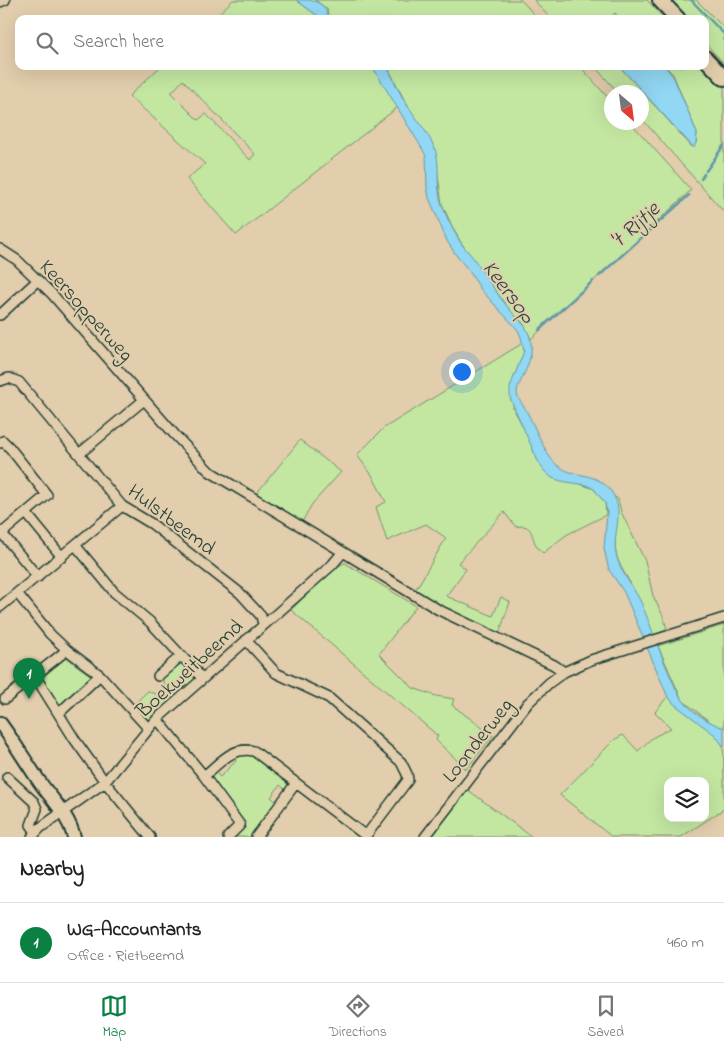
<!DOCTYPE html>
<meta charset="utf-8">
<style>
body{margin:0;font-family:"Indie Flower",sans-serif;background:#f6f6f6;color:#222}
.controls{position:absolute;right:15px;bottom:15px;display:grid;overflow:hidden;border-radius:10px;box-shadow:0 5px 20px #0002}
.controls button{width:45px;height:45px;display:grid;place-items:center;padding:0;border:0;border-bottom:1px solid #e0e0e0;background:#fff;color:#222;font:25px sans-serif}
.compass{position:absolute;left:604px;top:85px;width:45px;height:45px;border-radius:50%;background:#fff;box-shadow:0 5px 20px #0002;rotate:152deg}
.you{position:absolute;left:461px;top:371px;width:18px;height:18px;margin:-12px;border:4px solid #fff;border-radius:50%;background:#1a73e8;box-shadow:0 0 0 8px #1a73e833}
.badge{display:grid;place-items:center;width:32px;height:32px;border-radius:50%;background:#0b8043;color:#fff;font-size:16px;font-weight:700}
.pin{position:absolute;translate:-50% -41px;filter:drop-shadow(0 1px 2px #0008)}
.pin::after{content:'';position:absolute;top:26px;width:18px;height:15px;background:inherit;clip-path:polygon(0 0,100% 0,50% 100%)}
.list{margin:0;padding:0;list-style:none}
h2{display:flex;justify-content:space-between;align-items:center;height:65px;margin:0;padding:0 20px;font-size:21px}
h2 small{font-size:16px;font-weight:400;color:#767676}
.list li{display:grid;grid-template-columns:32px 1fr auto;gap:15px;align-items:center;box-sizing:border-box;height:80px;padding:0 20px;border-top:1px solid #e0e0e0}
.list b{display:block;font-size:19px;white-space:nowrap}
.list p{margin:0;font-size:16px;white-space:nowrap;color:#767676}
.list em{font-size:16px;font-style:normal;color:#767676}
.icon{flex:none;width:28px;height:28px;fill:none;stroke:currentColor;stroke-width:2;stroke-linecap:round;stroke-linejoin:round}
.map{position:relative;flex:none;width:724px;height:837px;overflow:hidden}
.search{position:absolute;background:#fff;box-shadow:0 5px 20px #0002;left:15px;right:15px;top:15px;height:55px;display:flex;align-items:center;gap:12px;box-sizing:border-box;padding:0 18px;border-radius:10px;color:#767676;font-size:19px}
.sheet{height:145px;background:#fff}
nav{display:flex;justify-content:space-around;align-items:center;box-sizing:border-box;height:70px;border-top:1px solid #e0e0e0;background:#fff;font-size:14px;color:#767676}
nav a{display:grid;justify-items:center;gap:2px}
nav .on{color:#0b8043}
.map>svg:first-child{display:block}
.green{fill:#c3e7a1;stroke:#71926a;fill-rule:evenodd}
.water{fill:#92d7f4;stroke:#6499a7}
.lines{fill:none;stroke-linecap:round;stroke-linejoin:round}
.stream{stroke:#6499a7;stroke-width:2.5}
.street-casing{stroke:#1f3d34;stroke-width:12}
.secondary-casing{stroke:#1f3d34;stroke-width:16}
.primary-casing{stroke:#1f3d34;stroke-width:18}
.street{stroke:#e2cdac;stroke-width:9}
.secondary{stroke:#e2cdac;stroke-width:12}
.primary{stroke:#e2cdac;stroke-width:14}
.labels{text-anchor:middle;stroke-width:4;stroke-linejoin:round;paint-order:stroke}
.street-label{font-size:21px;fill:#1f3d34;stroke:#e2cdac}
.water-label{font-size:22px;font-style:italic;fill:#25453e;stroke:#e2cdac}
</style>
<div class="map">
<svg width="724" height="837" viewBox="0 0 724 837">
<rect width="100%" height="100%" fill="#e2cdac"/>
<filter id="ink" filterUnits="userSpaceOnUse"><feTurbulence type="fractalNoise" baseFrequency=".02" numOctaves="2"/><feDisplacementMap in="SourceGraphic" scale="10" xChannelSelector="R" yChannelSelector="G"/><feConvolveMatrix kernelMatrix="1 2 1 2 8 2 1 2 1" color-interpolation-filters="sRGB"/></filter>
<g filter="url(#ink)">
<path class="green" d="M233 0H296L322 19H213Z
M315 0H521L538 19H329L327 9Z
M534 0H647L665 19H620L615 13 609 19H551Z
M664 0H696L724 28V63L705 43V19H682Z
M161 66H372L398 107 236 235 187 179 205 164 129 96ZM183 80 255 154 250 160 206 114 198 120 171 93Z
M387 66H580L611 101 612 122 631 123 691 190 531 339 523 323 510 310 484 275 460 241 453 228 442 204 434 147 405 101Z
M594 66H619L692 147 696 143 697 133 673 74 665 66H705L724 81V212L642 119V92H618Z
M523 343 524 351 522 359 515 374 513 408 525 430 537 459 575 482 594 489 605 503 606 515 566 535 543 553C541 551 539 549 537 547 531 538 534 522 516 527L504 512 458 563 466 569 446 596 493 616 501 597 510 602 499 634 450 610 415 591 446 538 426 524 387 541 376 507 386 502 372 475 357 455 384 428Z
M300 440 341 472 312 504 302 522 256 494Z
M613 496 618 499 621 512 645 561 653 596 664 618 667 630 653 635C647 619 641 603 633 588 627 576 619 567 616 553 612 533 622 515 613 496Z
M345 563 416 606 379 654 413 688 436 696 454 699 452 705 493 736 466 769 436 740 438 736 291 610C304 598 330 568 345 563Z
M724 625V728L713 724 682 700 658 646Z
M66 658 93 677 64 703 60 705 57 704 42 680 43 677Z
M181 662 195 677V680L151 720 144 718 133 705 148 691 155 694 161 692 165 685 162 678Z
M668 696C682 715 714 726 723 746 724 753 724 798 724 809L681 837H612L560 795 614 740 623 735 638 751 652 738 671 728 655 712ZM668 781H705V818H668Z
M248 754 286 781 288 787 286 790 280 785 271 797 276 802 250 837H232L244 825 242 819 216 785 209 780 216 773 220 777 236 761 233 756Z
M468 790 528 834 532 837H432Z"/>
<path class="water" d="M296 0C314 0 324 0 329 19H322Z
M372 66H387C393 78 398 90 405 102 415 117 428 132 435 149 440 163 437 178 439 192 441 208 451 226 459 240 463 247 469 252 474 259 486 276 497 295 511 311 517 318 524 323 528 332 536 350 528 365 521 381 519 384 517 389 517 392 517 399 523 404 526 410 534 425 540 441 549 456 567 484 597 465 614 496 624 515 612 535 616 554 620 572 632 585 640 600 652 627 660 655 673 682 675 687 678 694 682 699 691 712 710 723 724 728V747L715 735 674 704 667 695 624 592 609 570 604 549 607 513 605 503 594 489 586 485 561 481 552 478 544 471 537 459 510 398V387L524 351 521 337 518 330 482 291 469 271 456 255 447 241 429 198 427 187 426 156 423 150Z
M619 66H665L674 78 697 133 696 143 694 148Z"/>
<g class="lines">
<path class="stream" d="M691 0 724 34
M706 171 724 145
M701 179 704 174
M599 276 689 195
M539 330 593 281"/>
<g class="street-casing">
<path id="street" d="M0 2 5 0
M0 249 17 260 52 294 175 435 209 471 439 610 554 665 564 672
M0 315 38 280
M0 381 9 378 19 382 122 506 152 524 240 593 261 616 263 624
M0 443 3 441 10 448 47 495 2 533
M79 454 144 400
M26 513 62 557
M0 531 38 577
M76 546 114 592 150 622 202 678
M17 593 50 634 67 650 100 675 148 728
M0 607 122 506
M246 640 276 673 329 698 401 762 407 774 408 780 365 837
M35 676 75 740 105 782 150 837
M158 676 181 656
M5 699 67 650
M59 713 100 675
M157 719 204 776 240 825 228 837
M204 776C220 763 232 746 254 751L366 836
M7 777 34 802 37 809 31 825 36 832
M32 837 40 828 105 782 157 719 332 565 343 552
M256 837 296 783
M425 837 528 703 549 683 564 672 591 660 724 618"/>
</g>
<g class="secondary-casing">
<path id="secondary" d="M0 723C14 742 26 762 39 781 52 800 68 814 74 837"/>
</g>
<g class="primary-casing">
<path id="primary" d="M660 0 678 19
M705 58 724 78"/>
</g>
<use href="#street" class="street"/>
<use href="#secondary" class="secondary"/>
<use href="#primary" class="primary"/>
</g>
</g>
<g class="labels">
<g class="street-label">
<text transform="translate(87 310) rotate(48)" y="7">Keersopperweg</text>
<text transform="translate(172 519) rotate(37)" y="7">Hulstbeemd</text>
<text transform="translate(189 668) rotate(-42)" y="7">Boekweitbeemd</text>
<text transform="translate(477 740) rotate(-52)" y="7">Loonderweg</text>
</g>
<g class="water-label">
<text transform="translate(634 224) rotate(-42)" y="8">'t Rijtje</text>
<text transform="translate(510 291) rotate(53)" y="8">Keersop</text>
</g>
</g>
</svg>
<div class="controls">
<button><svg class="icon" aria-label="layers" viewBox="0 0 24 24"><path d="M12 4l9 5-9 5-9-5zM3 14l9 5 9-5"/></svg></button>
</div>
<svg class="compass" viewBox="-18 -18 36 36"><path d="M0-13l5 13h-10z" fill="#e53935"/><path d="M0 13l5-13h-10z" fill="#767676"/></svg>
<div class="you"></div>
<div class="pin badge" style="left:29px;top:699px">1</div>
<div class="search"><svg class="icon" aria-label="search" viewBox="0 0 24 24"><circle cx="10" cy="10" r="6"/><path d="M15 15l6 6"/></svg>Search here</div>
</div>
<section class="sheet">
<h2>Nearby<small></small></h2>
<ul class="list">
<li><span class="badge">1</span><div><b>WG-Accountants</b><p>Office · Rietbeemd</p></div><em>460 m</em></li>
</ul>
</section>
<nav>
<a class="on"><svg class="icon" aria-label="map" viewBox="0 0 24 24"><path d="M3 6l6-2 6 2 6-2v14l-6 2-6-2-6 2zM9 4v14M15 6v14"/></svg>Map</a>
<a><svg class="icon" aria-label="directions" viewBox="0 0 24 24"><path d="M12 3l9 9-9 9-9-9zM9 14v-3h6M13 9l2 2-2 2"/></svg>Directions</a>
<a><svg class="icon" aria-label="saved" viewBox="0 0 24 24"><path d="M7 4h10v16l-5-4-5 4z"/></svg>Saved</a>
</nav>
